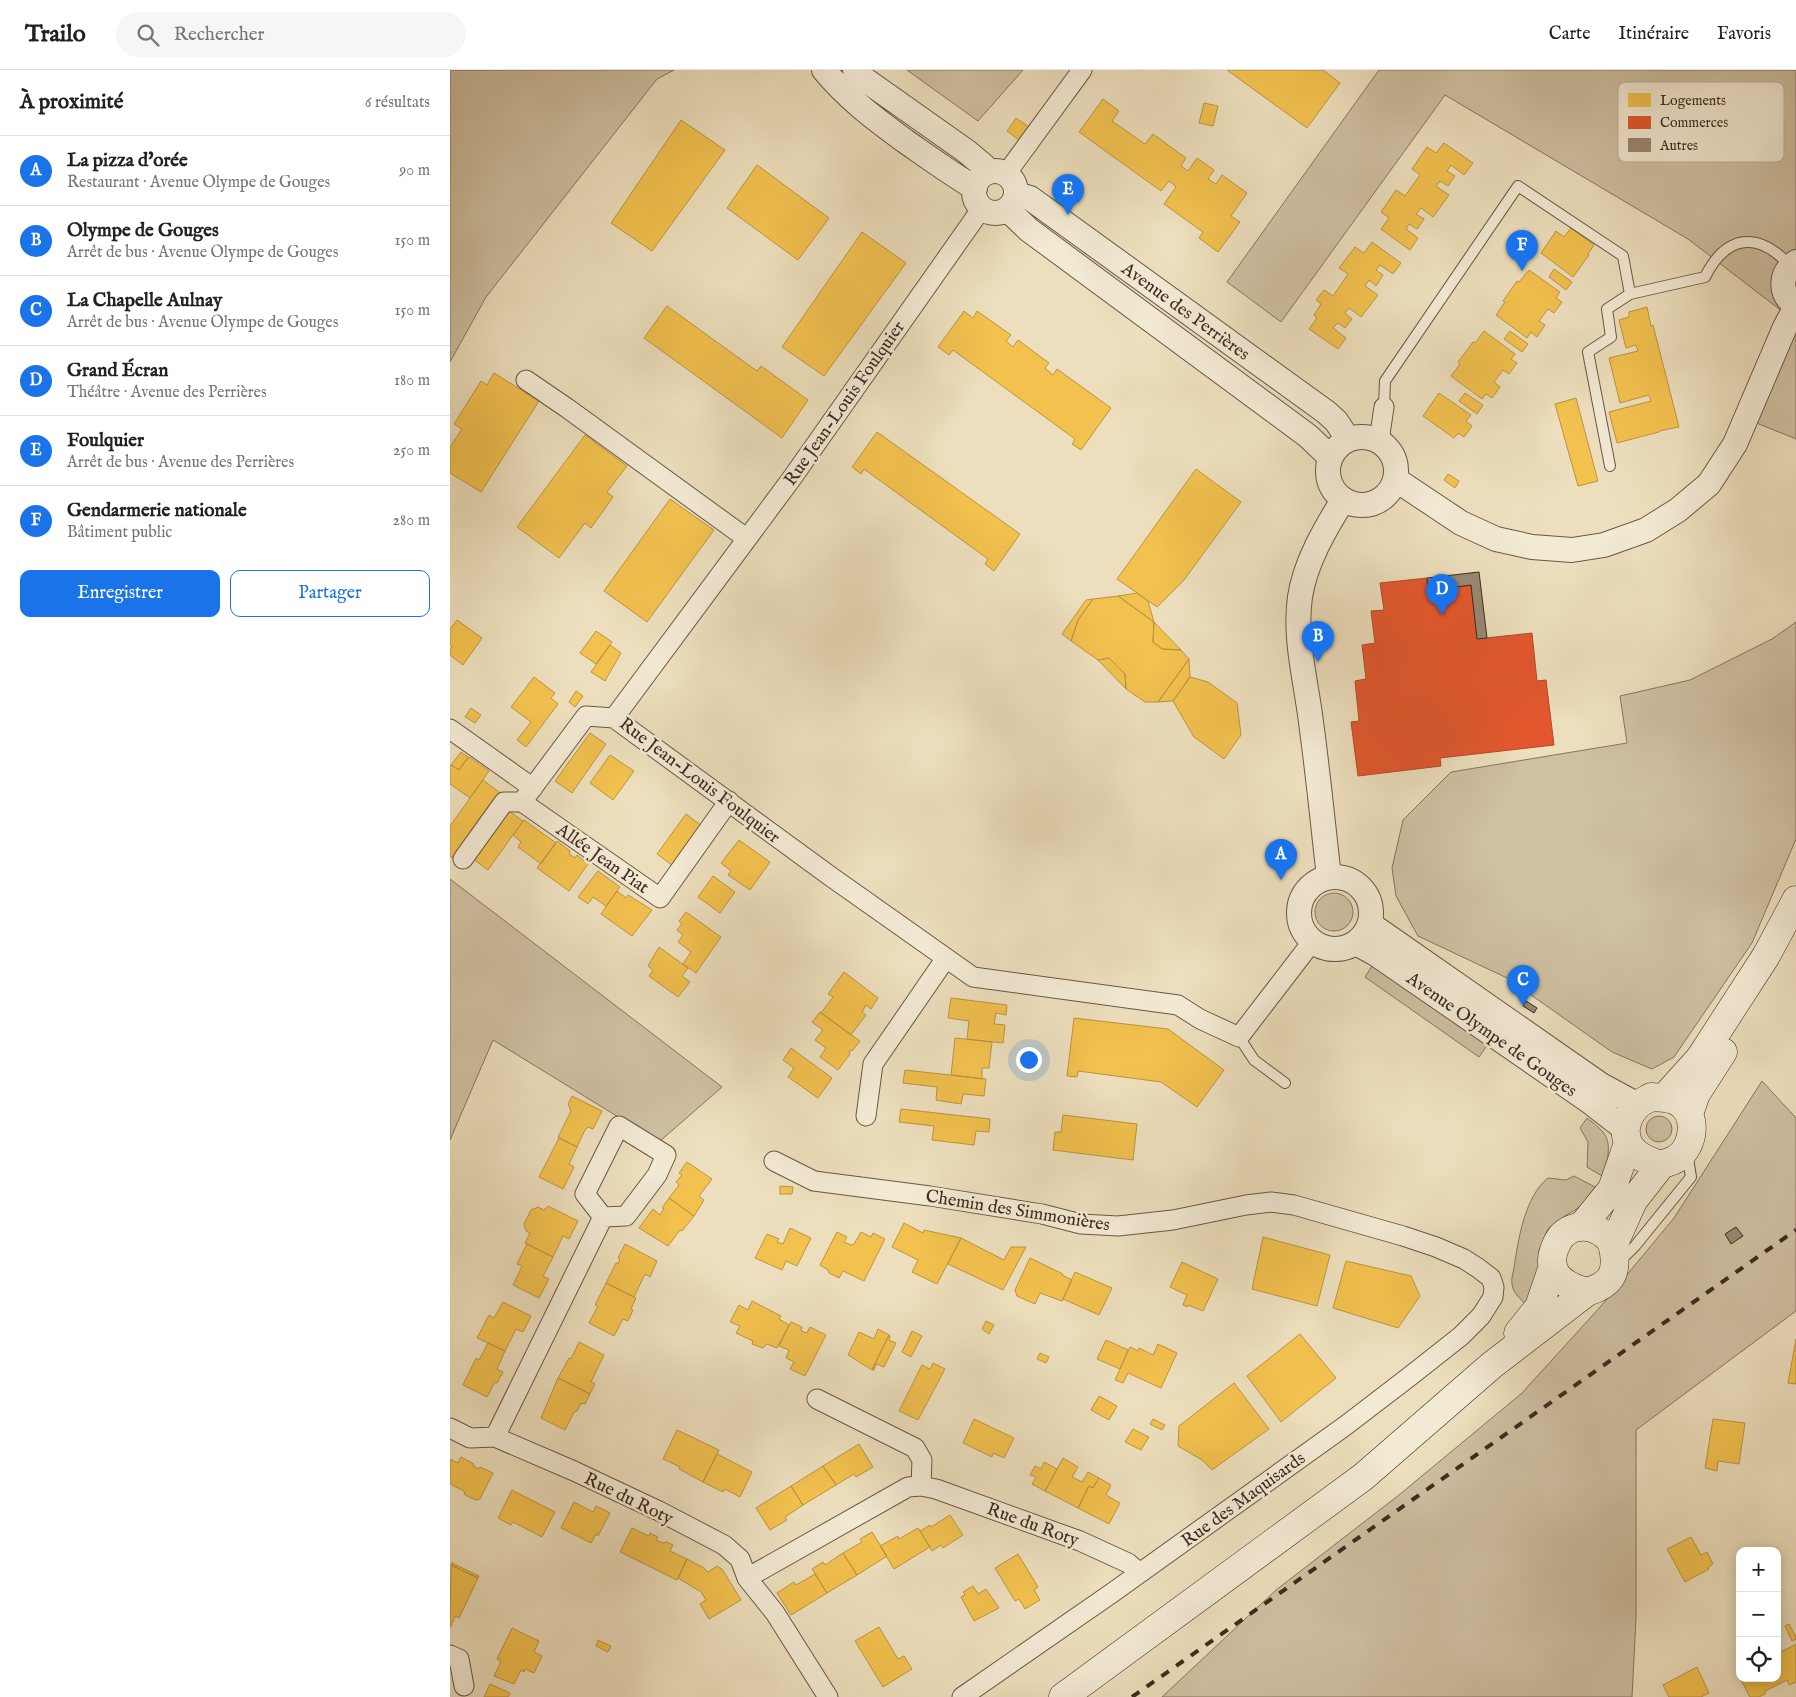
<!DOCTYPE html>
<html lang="fr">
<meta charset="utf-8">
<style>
body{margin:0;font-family:"IM FELL English",serif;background:#f6f6f6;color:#222}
.controls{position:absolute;right:15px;bottom:15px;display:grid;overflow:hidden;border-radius:10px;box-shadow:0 2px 12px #0003}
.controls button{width:45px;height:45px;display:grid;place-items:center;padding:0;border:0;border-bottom:1px solid #e0e0e0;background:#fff;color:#222;font:25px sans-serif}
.you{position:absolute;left:578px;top:989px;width:18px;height:18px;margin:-12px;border:4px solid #fff;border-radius:50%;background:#1a73e8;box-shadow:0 0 0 8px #1a73e833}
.badge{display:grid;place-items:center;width:32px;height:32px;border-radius:50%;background:#1a73e8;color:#fff;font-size:16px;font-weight:700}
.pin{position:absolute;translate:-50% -41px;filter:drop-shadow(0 1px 2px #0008)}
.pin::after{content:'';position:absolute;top:26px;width:18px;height:15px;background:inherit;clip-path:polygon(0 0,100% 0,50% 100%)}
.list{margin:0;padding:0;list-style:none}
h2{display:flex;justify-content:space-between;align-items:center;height:65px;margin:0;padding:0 20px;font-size:21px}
h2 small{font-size:16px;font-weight:400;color:#767676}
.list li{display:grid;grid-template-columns:32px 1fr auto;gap:15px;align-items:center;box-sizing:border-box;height:70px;padding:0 20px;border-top:1px solid #e0e0e0}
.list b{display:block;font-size:19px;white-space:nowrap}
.list p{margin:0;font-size:16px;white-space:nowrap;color:#767676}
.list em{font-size:16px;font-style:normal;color:#767676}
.actions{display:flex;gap:10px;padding:15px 20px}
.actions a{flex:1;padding:11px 0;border:1px solid #1a73e8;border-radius:10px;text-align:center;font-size:18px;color:#1a73e8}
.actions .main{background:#1a73e8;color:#fff}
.icon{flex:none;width:28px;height:28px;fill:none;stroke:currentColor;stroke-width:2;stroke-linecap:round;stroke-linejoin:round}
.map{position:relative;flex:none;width:1346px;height:1627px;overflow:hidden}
header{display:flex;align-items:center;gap:30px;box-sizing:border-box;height:70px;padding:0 25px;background:#fff;border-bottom:1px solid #e0e0e0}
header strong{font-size:24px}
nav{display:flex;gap:28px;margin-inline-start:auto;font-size:18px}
.search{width:350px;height:45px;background:#f6f6f6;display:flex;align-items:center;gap:12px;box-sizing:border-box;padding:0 18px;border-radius:28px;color:#767676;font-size:19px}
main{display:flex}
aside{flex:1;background:#fff}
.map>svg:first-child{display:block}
.green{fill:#cfc0a2;stroke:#867561}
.homes{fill:#f2c14e;stroke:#bc9440}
.shops{fill:#e4572e;stroke:#b24a2a}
.building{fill:#998872;stroke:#3d2a20}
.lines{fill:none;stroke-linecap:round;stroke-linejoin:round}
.service-casing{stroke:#695747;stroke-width:12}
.minor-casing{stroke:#695747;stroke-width:21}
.tertiary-casing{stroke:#695747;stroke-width:26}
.secondary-casing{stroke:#3d2a20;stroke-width:29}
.service{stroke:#f3ead4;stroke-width:10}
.minor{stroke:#f3ead4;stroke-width:19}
.tertiary{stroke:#f3ead4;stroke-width:24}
.secondary{stroke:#f3ead4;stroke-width:28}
.rail{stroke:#3d2a20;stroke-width:4;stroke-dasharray:9 9;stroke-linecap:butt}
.labels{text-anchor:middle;stroke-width:5;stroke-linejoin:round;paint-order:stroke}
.street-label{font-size:18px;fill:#3d2a20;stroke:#f3ead4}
.key{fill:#f3ead4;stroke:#bcb09e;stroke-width:1}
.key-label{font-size:14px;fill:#3d2a20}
</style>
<header>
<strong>Trailo</strong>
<div class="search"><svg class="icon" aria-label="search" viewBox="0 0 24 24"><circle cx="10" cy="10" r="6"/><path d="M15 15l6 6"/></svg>Rechercher</div>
<nav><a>Carte</a><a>Itinéraire</a><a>Favoris</a></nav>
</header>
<main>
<aside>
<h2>À proximité<small>6 résultats</small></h2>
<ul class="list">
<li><span class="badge">A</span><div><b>La pizza d'orée</b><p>Restaurant · Avenue Olympe de Gouges</p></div><em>90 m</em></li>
<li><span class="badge">B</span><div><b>Olympe de Gouges</b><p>Arrêt de bus · Avenue Olympe de Gouges</p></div><em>150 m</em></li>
<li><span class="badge">C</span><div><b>La Chapelle Aulnay</b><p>Arrêt de bus · Avenue Olympe de Gouges</p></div><em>150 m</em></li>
<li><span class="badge">D</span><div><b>Grand Écran</b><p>Théâtre · Avenue des Perrières</p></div><em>180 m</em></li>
<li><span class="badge">E</span><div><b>Foulquier</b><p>Arrêt de bus · Avenue des Perrières</p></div><em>250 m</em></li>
<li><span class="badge">F</span><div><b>Gendarmerie nationale</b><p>Bâtiment public</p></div><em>280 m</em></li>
</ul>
<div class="actions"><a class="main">Enregistrer</a><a>Partager</a></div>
</aside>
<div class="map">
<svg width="1346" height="1627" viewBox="0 0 1346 1627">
<rect width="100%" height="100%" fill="#eddfbd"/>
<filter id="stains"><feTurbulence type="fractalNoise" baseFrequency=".004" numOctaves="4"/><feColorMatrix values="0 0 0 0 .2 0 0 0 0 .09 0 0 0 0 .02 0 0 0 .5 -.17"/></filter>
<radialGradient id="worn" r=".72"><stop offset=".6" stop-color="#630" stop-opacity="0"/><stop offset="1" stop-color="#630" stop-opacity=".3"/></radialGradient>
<path class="green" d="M0 0H224L207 9 36 227 0 292Z
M457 0H573L528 51Z
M929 0H1346V252L1238 169 995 25 831 252 777 212Z
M1346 257V369L1304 352Z
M1346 552V769L1302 873 1224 987 1202 999 1162 982 1057 908 968 866 946 826 942 798 953 750 1001 702 1177 673 1170 626 1240 610 1322 569Z
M0 809 272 1017 209 1072 43 970 0 1070Z
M865 842a19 19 0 1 1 38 0a19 19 0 1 1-38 0Z
M924 893 1038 974 1029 987 915 907Z
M1312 1011 1346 1048V1241L1186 1360V1548L1182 1627H712L826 1520 949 1425 1072 1323 1151 1236 1224 1148Z
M1196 1059a13 13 0 1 1 26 0a13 13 0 1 1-26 0Z
M1137 1048C1142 1052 1149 1057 1153 1062 1163 1075 1157 1092 1152 1106L1137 1097 1138 1072 1130 1058Z
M1124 1106 1147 1118 1135 1134 1115 1146 1098 1159 1089 1180V1201L1078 1236C1071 1230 1063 1223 1062 1214 1061 1209 1063 1203 1064 1198 1068 1170 1075 1126 1098 1108L1116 1110Z"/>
<path class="homes" d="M777 0H873L890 13 857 58Z
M653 29 669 41 662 51 695 74 703 64 736 88 731 96 738 101 747 88 764 100 758 109 766 114 772 105 797 123 781 146 790 152 768 182 749 168 753 162 714 134 726 117 719 111 711 121 629 62Z
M754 33 768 36 763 56 749 53Z
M566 48 579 57 569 70 557 61Z
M231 50 275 80 202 181 161 153Z
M994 73 1023 93 1014 105 1001 95 997 101 1005 106 998 116 990 111 986 116 999 125 983 147 971 138 966 144 974 149 967 159 959 154 956 159 968 168 960 180 931 159 939 148 931 142 946 120 955 126 970 105 962 99 977 77 986 83Z
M307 95 379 148 348 190 277 138Z
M1121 158 1144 175 1138 184 1139 185 1123 207 1091 183 1106 161 1114 167Z
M412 162 456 193 374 306 332 277Z
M922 172 951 193 943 204 930 195 926 200 933 205 926 216 919 210 915 216 928 225 911 247 899 238 895 243 902 249 895 258 888 253 883 258 896 268 888 279 859 259 867 248 864 245 871 234 866 230 874 220 883 226 898 204 889 198 905 177 914 183Z
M1104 199 1122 212 1116 220 1099 207Z
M1079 200 1110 222 1106 228 1112 232 1104 243 1098 239 1089 251 1095 255 1087 267 1081 262 1077 268 1046 245 1055 232 1053 231 1067 211 1069 212Z
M217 236 307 301 311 296 358 330 332 368 194 268Z
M1197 237 1201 256 1203 255 1229 357 1209 361V362L1167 373 1159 342 1201 331 1199 325 1170 333 1159 288 1188 281 1186 275 1176 278 1169 250 1179 247V242Z
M514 241 523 248 527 241 561 265 556 271 563 277 568 270 599 293 595 298 603 305 607 299 661 338 631 380 622 374 625 369 503 280 499 285 488 277Z
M1034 261 1065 284 1061 289 1067 293 1059 304 1053 300 1044 312 1050 317 1042 328 1036 324 1032 329 1001 306 1010 294 1008 292 1023 272 1025 273Z
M1060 261 1078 274 1072 282 1054 269Z
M44 303 89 331 31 422 0 403V377L12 359 4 354 31 311 37 315Z
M989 323 1021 345 1016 351 1022 356 1014 367 1008 363 1004 368 973 346Z
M1015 323 1033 335 1027 344 1009 331Z
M1126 328 1148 411 1128 416 1105 334Z
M427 362 570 464 544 501 535 494 538 489 414 399 411 404 402 397Z
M135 365 177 396 157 422 163 427 141 458 135 453 109 488 67 457Z
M746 399 791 432 734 510 707 537 667 509Z
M998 404 1009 411 1005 418 994 410Z
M220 429 264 460 197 552 154 521Z
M687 523 698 531 704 552 668 526Z
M668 526 704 552 703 572 712 579 731 580 739 589 708 632H695L676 619 675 604 659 588 648 590 621 571 628 550 643 529Z
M643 529 628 550 621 571 612 564 636 530Z
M7 550 32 568 13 595 0 585V580L2 577 0 575V559Z
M704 552 731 580 712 579 703 572Z
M146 561 162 572 146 594 130 583Z
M160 575 171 583 155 611 141 602Z
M659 588 675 604 676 619 648 590Z
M739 589 740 607 723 631 708 632Z
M84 607 105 623 101 628 108 634 76 677 67 670 81 652 61 637Z
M740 607 758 612 787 633 791 665 774 689 744 667 723 631Z
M126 621 133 626 125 637 119 632Z
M21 638 31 645 25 653 15 647Z
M140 663 156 674 122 723 105 711Z
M11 682 18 687 9 700 1 695Z
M160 685 184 701 163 730 140 713Z
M19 687 39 701 20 728 0 714V696L1 695 9 700Z
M33 710 49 722 2 788 0 786V756Z
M57 740 73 751 38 800 22 788Z
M236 744 252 756 223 796 207 784Z
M74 750 106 773 91 794 68 777 71 772 63 765Z
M289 770 320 792 300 820 278 805 281 801 271 793Z
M107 771 120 781 119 784 125 788 127 785 138 794 119 821 87 798Z
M148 801 170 817 156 836 143 827 138 834 128 827Z
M263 806 285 822 270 843 248 827Z
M167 821 176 828 178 825 202 840 182 866 151 844Z
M236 842 271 867 246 903 233 894 241 882 228 872 233 865 227 860 232 854 229 851Z
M209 877 238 898 232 906 240 912 228 927 199 906 203 900 198 896Z
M394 902 428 928 421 939 416 935 412 942 416 945 401 965 371 943 383 927 378 924Z
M501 928 557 935 556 945 546 943 544 954 555 955 553 973 517 969 519 951 498 948Z
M370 942 410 971 402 981 401 980 399 982 400 984 388 1000 370 987 376 978 365 970 373 960 362 952Z
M624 948 718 959 774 1000 747 1037 711 1012 628 1001 627 1007 617 1006Z
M505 968 542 972 539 998H532V1009L501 1005Z
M341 978 382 1008 368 1028 338 1007 344 998 333 990Z
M455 1000 536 1009 534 1026 513 1024 511 1034 486 1030 487 1017 453 1013Z
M122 1026 152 1041 143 1059 138 1057 135 1060 127 1077 108 1067 121 1041 118 1034Z
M451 1039 540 1049 539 1062 526 1061 524 1075 482 1070 484 1056 449 1052Z
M613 1045 687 1054 683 1090 603 1080 605 1062H611Z
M109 1068 127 1077 119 1094 124 1097 113 1119 89 1107Z
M237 1092 262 1109 249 1126 254 1130 244 1146 219 1128 229 1115 226 1112 232 1105 229 1103Z
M330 1116 343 1117 342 1124H330Z
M219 1128 244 1146 232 1161 230 1160 218 1176 189 1158 203 1139 210 1145 214 1139 212 1138Z
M98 1136 128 1151 119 1169 113 1166 103 1187 75 1173 80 1163 76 1161 74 1154 81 1140 88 1137 94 1140Z
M454 1153 473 1163 474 1160 511 1168 487 1214 462 1202 468 1190 442 1177Z
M340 1158 361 1168 347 1196 336 1191 332 1200 305 1188 317 1164 329 1169 327 1172 333 1174Z
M387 1162 397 1167 394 1172 401 1175 404 1174 411 1162 421 1167 423 1163 435 1169 414 1211 393 1201 389 1208 379 1203 378 1200 370 1195Z
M813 1167 880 1185 867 1236 802 1219Z
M511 1168 554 1190 561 1177H576L553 1220 498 1194Z
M77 1174 103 1187 93 1206 99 1209 89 1228 63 1215 72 1196 67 1194Z
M175 1174 207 1191 200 1207 195 1204 184 1227 156 1213 166 1193 168 1194 170 1189 168 1188Z
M580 1188 613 1204 612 1205 622 1210 612 1231 590 1223 585 1234 567 1226 565 1220Z
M896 1191 961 1206 970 1226 948 1258 883 1238Z
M732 1192 768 1209 753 1241 738 1235 737 1237 733 1235 737 1225 720 1217Z
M625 1202 662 1218 649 1245 613 1229Z
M156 1213 186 1228 181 1239 183 1240 178 1251 173 1249 164 1266 139 1253 148 1236 145 1235Z
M302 1231 331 1246 329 1249 339 1255 327 1278 317 1274 313 1278 302 1274 303 1271 286 1263 290 1256 280 1252 289 1235 298 1240Z
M53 1232 81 1246 73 1262 66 1259 55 1281 27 1268 39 1245 44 1248Z
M536 1251 544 1255 539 1264 532 1259Z
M341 1252 352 1257 351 1261 357 1263 360 1257 376 1265 355 1306 340 1299 344 1292 336 1288 339 1280 329 1276Z
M428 1259 439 1265 422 1300 398 1285 409 1262 424 1269Z
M462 1261 472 1266 461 1287 452 1282Z
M850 1264 886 1308 831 1352 797 1306Z
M439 1265 440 1266 439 1270 446 1273 434 1297 426 1294 424 1300H422Z
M1346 1269V1314L1338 1313Z
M656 1270 678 1280 670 1299 647 1289Z
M129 1272 154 1285 141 1312 145 1314 140 1324 108 1308 119 1288 121 1289Z
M38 1273 55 1281 47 1299 53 1302 47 1313 45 1312 37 1327 13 1315 26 1288 29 1290Z
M708 1274 727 1283 711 1318 678 1303 673 1313 665 1310 680 1277 688 1281 689 1278 703 1285Z
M590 1283 599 1287 596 1293 587 1289Z
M483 1293 495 1299 468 1350 449 1341 472 1295 480 1299Z
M108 1308 140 1324 135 1334 131 1333 127 1341 124 1342 115 1360 91 1348Z
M784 1313 819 1359 762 1400 752 1390 728 1376 729 1356Z
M649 1326 667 1336 659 1350 641 1340Z
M524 1349 564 1368 554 1388 543 1383 542 1387 513 1373Z
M703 1349 715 1355 712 1360 700 1354Z
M1263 1349 1295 1353 1289 1394 1268 1391 1267 1401 1255 1398Z
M683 1359 699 1367 691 1380 675 1372Z
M227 1360 269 1380 253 1412 229 1399 230 1397 213 1389Z
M409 1374 423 1397 406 1407 404 1404 386 1415 373 1396Z
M267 1384 302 1402 290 1427 275 1419 273 1422 253 1412Z
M11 1387 24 1394 23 1396 29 1399 30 1397 43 1403 30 1429 26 1430 15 1425 14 1421 0 1414V1389L8 1393Z
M613 1388 628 1397 622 1407 632 1412 638 1402 649 1408 643 1418 639 1416 628 1438 595 1421Z
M594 1392 607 1399 595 1421 582 1414 586 1407 580 1405 585 1396 591 1399Z
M373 1396 386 1415 353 1435 341 1416Z
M649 1408 661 1415 656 1425 670 1433 659 1454 628 1438 639 1416 643 1418Z
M341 1416 353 1435 335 1447 337 1450 320 1460 306 1438Z
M62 1420 105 1442 92 1467 63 1452 61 1455 48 1448Z
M124 1432 143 1442 146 1436 160 1443 148 1466 146 1464 141 1473 111 1458Z
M500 1445 513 1465 493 1478 491 1475 482 1481 470 1461 480 1455 481 1457Z
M182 1458 199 1466 200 1463 208 1467 206 1470 213 1473 217 1472 223 1475 220 1481 237 1489 227 1510 170 1482Z
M468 1458 480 1477 444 1499 430 1476 448 1466 449 1469Z
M422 1462 437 1486 407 1505 393 1483 412 1472 410 1469Z
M1241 1467 1251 1485 1257 1482 1263 1494 1257 1498 1259 1499 1235 1512 1217 1479Z
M393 1483 407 1505 377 1523 362 1499 373 1492 375 1495Z
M568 1484 588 1517 584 1520 590 1530 575 1539 569 1529 565 1531 545 1498Z
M237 1489 254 1498 258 1502 267 1496 272 1499 291 1530 259 1549 250 1534 256 1530 251 1522 228 1508Z
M2 1493 29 1506 28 1508 1 1495Z
M1 1495 28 1508 9 1548 5 1546 0 1558Z
M365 1504 377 1523 341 1545 327 1523 344 1512 346 1515Z
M523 1516 528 1524 536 1519 549 1538 524 1551 511 1527 515 1525 513 1522Z
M1339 1554 1346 1567V1569L1342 1571 1335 1556Z
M429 1557 448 1589 454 1586 462 1599 433 1617 405 1571Z
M62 1558 89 1571 84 1582 92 1586 84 1603 75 1599 74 1602 71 1600 64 1614 44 1606 51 1591 47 1589Z
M148 1570 161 1576 158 1582 146 1576Z
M1346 1574V1612L1339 1615 1337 1610 1315 1621V1624L1309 1627H1300L1290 1608H1327V1584Z
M1247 1597 1259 1623 1251 1627H1219L1213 1615Z
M40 1614 60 1623 58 1627H34Z"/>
<path class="shops" d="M977 508 978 521 1021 515 1027 569 1082 563 1087 611 1096 610 1104 675 990 688 991 696 908 706 901 652 909 651 905 611 916 609 912 575 925 573 921 541 934 540 930 513Z"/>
<path class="building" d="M1029 502 1037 568 1027 569 1021 515 978 521 977 508Z
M1076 931 1087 938 1084 943 1073 936Z
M1286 1157 1293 1166 1281 1174 1275 1164Z"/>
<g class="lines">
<g class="service-casing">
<path id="service" d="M934 337 935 311 1068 116 1173 186 1180 224
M1160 396 1138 282 1161 267 1157 239 1180 224 1255 207C1276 165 1308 160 1340 196
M789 967 804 990 835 1013
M1168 1193 1185 1176 1241 1107 1237 1082"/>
</g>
<g class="minor-casing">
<path id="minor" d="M556 104 632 0
M532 138 342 408 164 648 380 806 523 907 728 935 750 949 789 967 862 872
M76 310 117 338 296 468
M929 371 934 337
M0 659 83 718
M72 732 210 828 279 731
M13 789 54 732H72L136 646 164 648
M416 1046 423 994 496 888
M169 1056 216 1085 207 1105 176 1146 153 1147 135 1124Z
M324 1091 364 1111 480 1126 592 1144 631 1154 668 1156 723 1150 796 1135 821 1132 844 1135 953 1166 986 1177 1014 1189 1028 1198 1041 1208 1044 1217 1043 1227 1031 1246 1011 1266 959 1307 895 1356 662 1523 512 1627
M153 1147 45 1367 124 1401 209 1441 274 1475 290 1489 297 1508 325 1543 378 1627
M367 1329 465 1378 472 1390 471 1416 486 1419 630 1471 678 1493 690 1503
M0 1358 20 1368 45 1367
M297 1508 458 1417 471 1416
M0 1585 9 1589 14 1616"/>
</g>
<g class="tertiary-casing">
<path id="tertiary" d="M374 0C397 28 425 49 455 71 478 87 500 103 525 118
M405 0 414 9 516 81 534 96 537 102
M524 122a21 21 0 1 1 42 0a21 21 0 1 1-42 0Z
M566 124 580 128 876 342 886 351 898 369
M557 139 579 160 858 366 880 387
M1346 192C1329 204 1329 224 1346 236
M878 401a34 34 0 1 1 68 0a34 34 0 1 1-68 0Z
M945 409 1011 453 1046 469 1082 477 1122 480 1154 475 1196 460 1228 440 1259 414 1285 374 1335 257 1346 237
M849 843a36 36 0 1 1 72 0a36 36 0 1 1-72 0Z
M879 807C873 755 868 703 861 652 856 611 844 568 850 527 855 493 875 459 893 430
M920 854 1151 1015 1188 1035
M906 873 926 884 1139 1031 1175 1059"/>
</g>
<g class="secondary-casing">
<path id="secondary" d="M1201 1027C1210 1028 1220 1027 1228 1032 1249 1045 1244 1077 1226 1089 1221 1092 1215 1093 1211 1095 1202 1092 1192 1089 1185 1082 1171 1069 1174 1049 1187 1036 1191 1032 1196 1030 1201 1027Z
M1214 1028 1250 988 1316 886 1346 830
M1239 1044 1246 1024 1273 982
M1132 1156 1162 1119 1178 1073
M1163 1176 1183 1131 1211 1095
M1068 1263 1089 1237 1103 1196
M613 1627 913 1407 1042 1295 1137 1222C1159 1215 1167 1206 1164 1183 1163 1176 1161 1170 1156 1166 1140 1152 1116 1154 1107 1173 1093 1201 1111 1215 1137 1222"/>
</g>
<use href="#service" class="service"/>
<use href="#minor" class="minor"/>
<use href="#tertiary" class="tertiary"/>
<use href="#secondary" class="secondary"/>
<path class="rail" d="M682 1627 1346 1160"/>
</g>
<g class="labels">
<g class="street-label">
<text transform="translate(736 241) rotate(36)" y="6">Avenue des Perrières</text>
<text transform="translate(394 333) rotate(-55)" y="6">Rue Jean-Louis Foulquier</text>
<text transform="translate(250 710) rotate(37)" y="6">Rue Jean-Louis Foulquier</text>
<text transform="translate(153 788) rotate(35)" y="6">Allée Jean Piat</text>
<text transform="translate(1042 964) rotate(35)" y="6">Avenue Olympe de Gouges</text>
<text transform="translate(568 1140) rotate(9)" y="6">Chemin des Simmonières</text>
<text transform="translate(179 1428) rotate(26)" y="6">Rue du Roty</text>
<text transform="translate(793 1429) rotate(-36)" y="6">Rue des Maquisards</text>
<text transform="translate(583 1454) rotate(20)" y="6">Rue du Roty</text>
</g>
</g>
<rect x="1168" y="12" width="166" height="80" rx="8" class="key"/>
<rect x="1178" y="23" width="23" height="14" fill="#f2c14e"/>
<rect x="1178" y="46" width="23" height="13" fill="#e4572e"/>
<rect x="1178" y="68" width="23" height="14" fill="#998872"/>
<g class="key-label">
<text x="1210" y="35">Logements</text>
<text x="1210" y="57">Commerces</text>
<text x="1210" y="80">Autres</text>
</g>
<rect width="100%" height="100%" filter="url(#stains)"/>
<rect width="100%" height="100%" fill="url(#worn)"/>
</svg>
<div class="controls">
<button>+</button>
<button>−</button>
<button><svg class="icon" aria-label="locate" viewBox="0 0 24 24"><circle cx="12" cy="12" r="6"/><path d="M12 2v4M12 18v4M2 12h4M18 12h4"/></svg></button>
</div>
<div class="you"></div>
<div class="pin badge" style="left:831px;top:810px">A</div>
<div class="pin badge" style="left:868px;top:592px">B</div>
<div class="pin badge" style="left:1073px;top:936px">C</div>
<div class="pin badge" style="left:992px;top:545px">D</div>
<div class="pin badge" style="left:618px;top:145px">E</div>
<div class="pin badge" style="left:1072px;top:201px">F</div>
</div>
</main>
